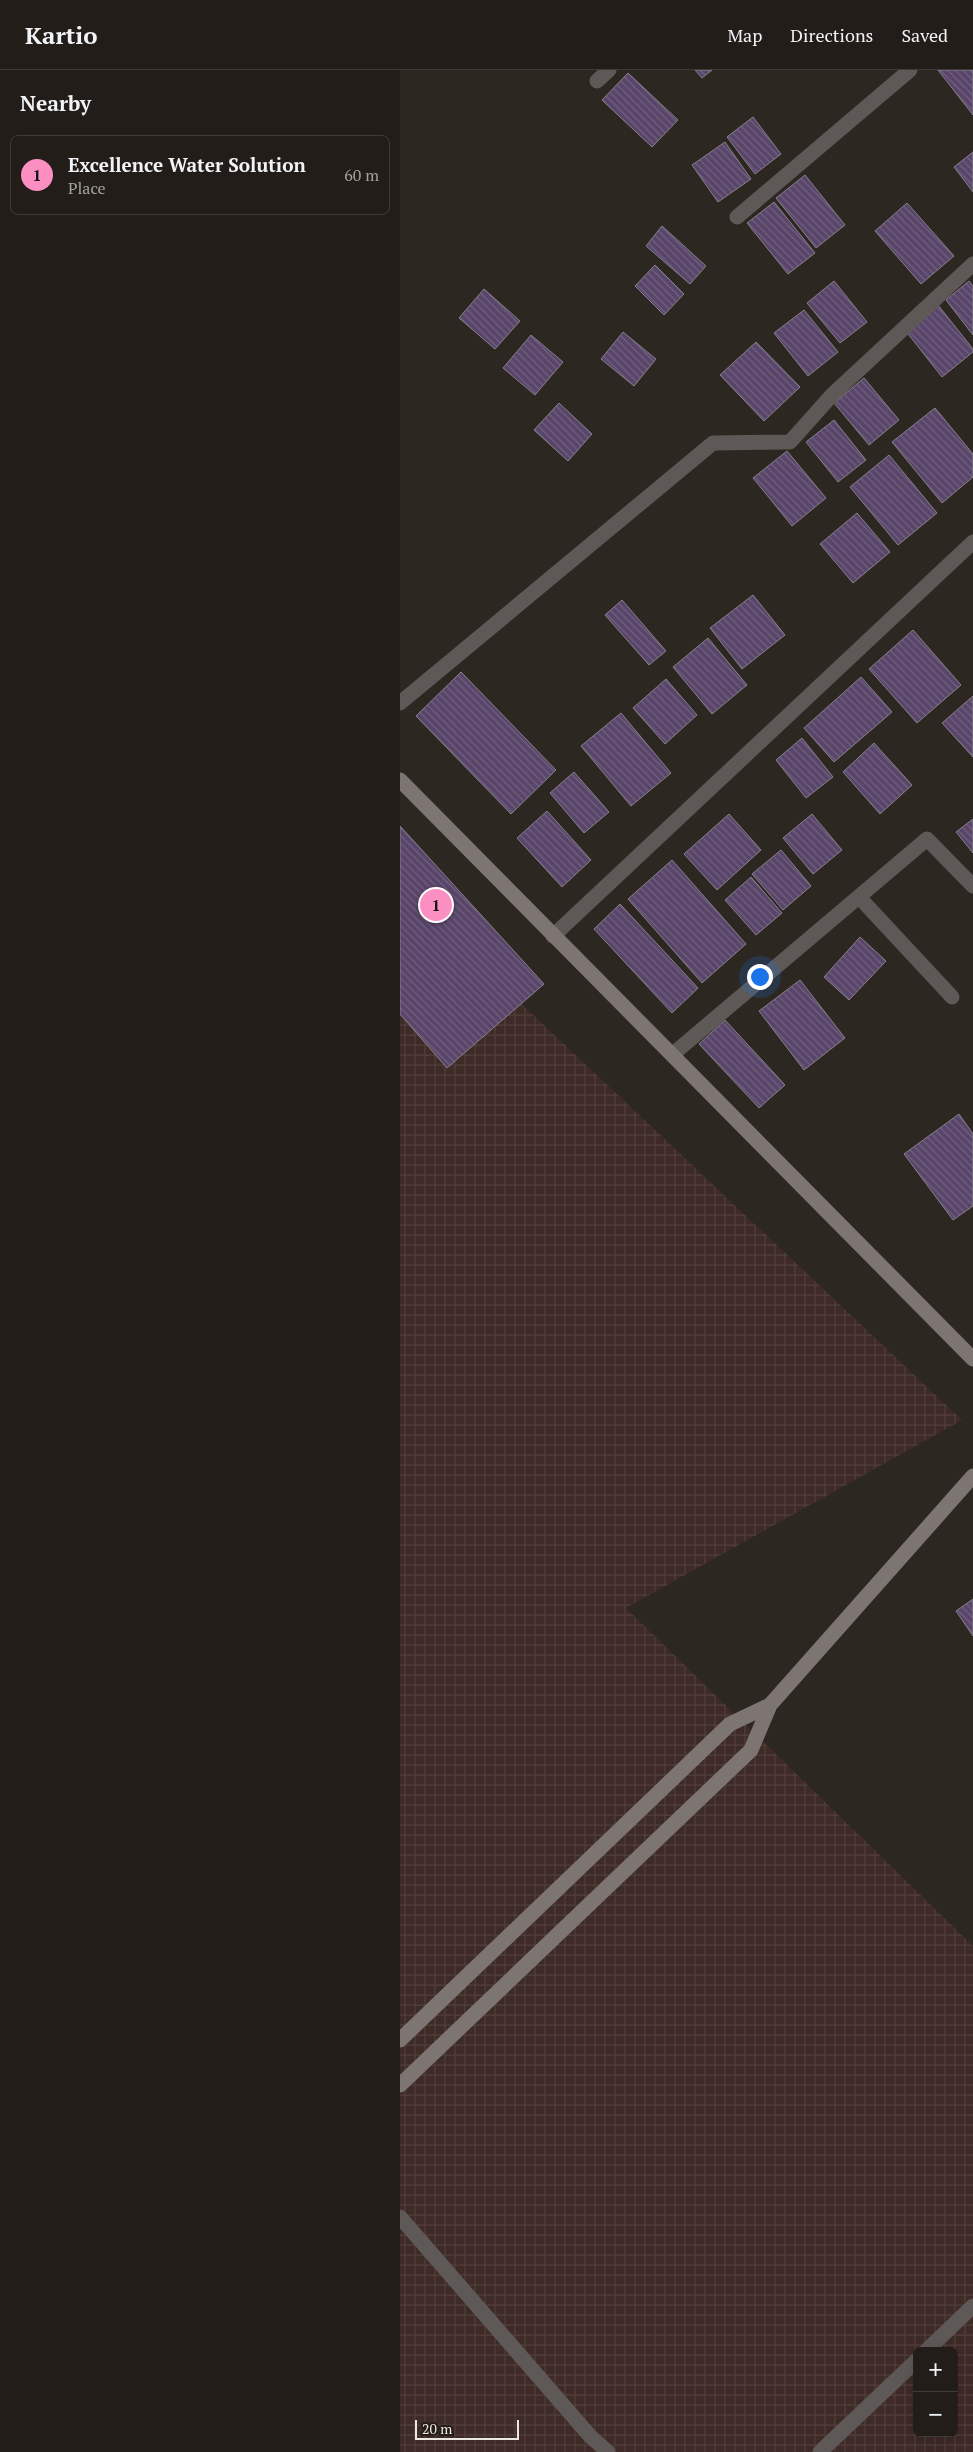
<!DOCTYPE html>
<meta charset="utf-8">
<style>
body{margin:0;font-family:"PT Serif",serif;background:#2a2622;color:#f1f3f6}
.controls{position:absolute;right:15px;bottom:15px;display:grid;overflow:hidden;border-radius:8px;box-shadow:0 5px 20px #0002}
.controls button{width:45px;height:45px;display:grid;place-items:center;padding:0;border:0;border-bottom:1px solid #3f3b38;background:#221d19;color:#f1f3f6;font:25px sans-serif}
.scale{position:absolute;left:15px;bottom:12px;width:104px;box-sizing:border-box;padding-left:5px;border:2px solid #ebe7e3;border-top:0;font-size:14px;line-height:18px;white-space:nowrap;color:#ebe7e3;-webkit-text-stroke:4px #241d18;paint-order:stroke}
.you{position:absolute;left:359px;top:906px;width:18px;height:18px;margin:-12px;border:4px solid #fff;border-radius:50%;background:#1a73e8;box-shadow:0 0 0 8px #1a73e833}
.badge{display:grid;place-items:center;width:32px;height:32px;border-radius:50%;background:#fc8fc2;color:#111;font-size:16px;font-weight:700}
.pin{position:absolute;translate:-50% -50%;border:2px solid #fff;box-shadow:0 1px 5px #0006}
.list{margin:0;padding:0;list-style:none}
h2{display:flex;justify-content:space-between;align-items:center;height:65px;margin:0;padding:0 20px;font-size:21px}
h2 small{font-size:16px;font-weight:400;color:#a2a2a2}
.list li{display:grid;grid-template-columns:32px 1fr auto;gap:15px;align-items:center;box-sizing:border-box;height:80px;margin:0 10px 10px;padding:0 10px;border:1px solid #3f3b38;border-radius:8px}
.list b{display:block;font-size:19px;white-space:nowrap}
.list p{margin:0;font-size:16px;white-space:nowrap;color:#a2a2a2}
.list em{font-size:16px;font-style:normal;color:#a2a2a2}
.map{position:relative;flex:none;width:573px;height:2382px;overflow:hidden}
header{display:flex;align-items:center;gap:30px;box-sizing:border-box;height:70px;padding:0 25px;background:#221d19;border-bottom:1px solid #3f3b38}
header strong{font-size:24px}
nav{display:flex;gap:28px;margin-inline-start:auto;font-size:18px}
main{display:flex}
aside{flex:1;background:#221d19}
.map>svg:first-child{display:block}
.industrial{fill:url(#industrial-grid);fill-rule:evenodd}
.building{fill:url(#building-back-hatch);stroke:#85818a}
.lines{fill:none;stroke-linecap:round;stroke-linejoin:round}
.street{stroke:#5e5957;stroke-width:15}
.secondary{stroke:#7c7572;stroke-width:15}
</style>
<header>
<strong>Kartio</strong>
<nav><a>Map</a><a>Directions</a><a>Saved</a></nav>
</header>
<main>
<aside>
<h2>Nearby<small></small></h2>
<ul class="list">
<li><span class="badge">1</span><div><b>Excellence Water Solution</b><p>Place</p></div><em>60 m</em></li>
</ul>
</aside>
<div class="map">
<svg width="573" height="2382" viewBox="0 0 573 2382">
<defs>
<pattern id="industrial-grid" width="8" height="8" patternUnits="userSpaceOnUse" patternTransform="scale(1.25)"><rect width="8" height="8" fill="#3e2a26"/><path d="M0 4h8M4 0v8" fill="none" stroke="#513f3b"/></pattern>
<pattern id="building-back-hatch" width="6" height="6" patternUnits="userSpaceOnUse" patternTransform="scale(1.25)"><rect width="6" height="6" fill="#5a456a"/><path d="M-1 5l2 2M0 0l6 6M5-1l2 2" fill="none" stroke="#72607f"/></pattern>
</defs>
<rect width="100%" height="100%" fill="#2d2721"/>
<path class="industrial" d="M0 819 562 1350 226 1538 573 1876V2382H0ZM517 2281H554V2363H517Z"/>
<path class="building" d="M295 0H312L302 8Z
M538 0H573V45Z
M228 3 278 50 252 77 202 30Z
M353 47 381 84 355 104 327 67Z
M325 72 351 109 318 132 292 95Z
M573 82V122L554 97Z
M405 105 445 155 416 178 376 128Z
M374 132 415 183 388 204 347 153Z
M507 133 554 186 521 214 475 161Z
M262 156 306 196 290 214 246 176Z
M255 195 284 224 264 245 235 216Z
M434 211 467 252 440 273 407 233Z
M569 211 573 216V265L546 230Z
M84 219 120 251 95 279 59 248Z
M538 235 573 279V282L542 307 505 260Z
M404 240 438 282 408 306 374 263Z
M223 262 256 289 234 316 201 289Z
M131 265 163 292 135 325 103 298Z
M356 272 400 317 364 351 320 305Z
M464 308 499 350 469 375 434 333Z
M159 333 192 364 168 391 134 360Z
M535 338 573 384V407L542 433 492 372Z
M434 350 466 390 438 412 406 372Z
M387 381 426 428 392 456 353 408Z
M489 385 537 443 498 475 450 417Z
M457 443 490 482 453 513 420 474Z
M353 525 385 565 342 599 310 558Z
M222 530 266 581 249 595 205 545Z
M513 560 561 615 517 653 469 599Z
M308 568 347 615 312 644 273 597Z
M61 602 156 700 111 744 16 646Z
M461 607 492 642 434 692 404 658Z
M266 609 297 645 265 674 233 638Z
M573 626V687L542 653Z
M221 643 271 703 231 736 181 676Z
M402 668 433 707 406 728 376 690Z
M474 673 512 715 480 744 443 702Z
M174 702 209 742 184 763 150 723Z
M147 741 191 790 162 817 117 768Z
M329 744 361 780 317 820 284 784Z
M412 744 442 780 413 804 383 768Z
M573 749V783L556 762Z
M0 756 144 914 47 998 0 944Z
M381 780 411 816 383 840 352 804Z
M272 790 346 874 302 913 228 829Z
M351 807 382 843 356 865 325 830Z
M220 834 298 918 272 943 194 859Z
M460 867 486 891 449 930 424 907Z
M400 910 445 968 404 1000 359 941Z
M325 950 385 1015 359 1038 299 974Z
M559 1044 573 1064V1136L553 1150 504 1084Z
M573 1529V1566L556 1541Z"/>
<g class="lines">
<path class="street" d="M197 11 209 0
M337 147 510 0
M0 633 313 373 390 372 432 325 573 194
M459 827 552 927
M153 866 573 472
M273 984 527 769 573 816
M0 2147 190 2366 208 2382
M526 2281 573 2236
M420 2382 517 2290"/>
<path class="secondary" d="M0 710 573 1289
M0 1970 330 1654 370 1635
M0 2015 351 1680 370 1635 573 1406"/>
</g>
</svg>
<div class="controls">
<button>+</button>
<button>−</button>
</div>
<div class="scale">20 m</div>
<div class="you"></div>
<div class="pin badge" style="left:36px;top:835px">1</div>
</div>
</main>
